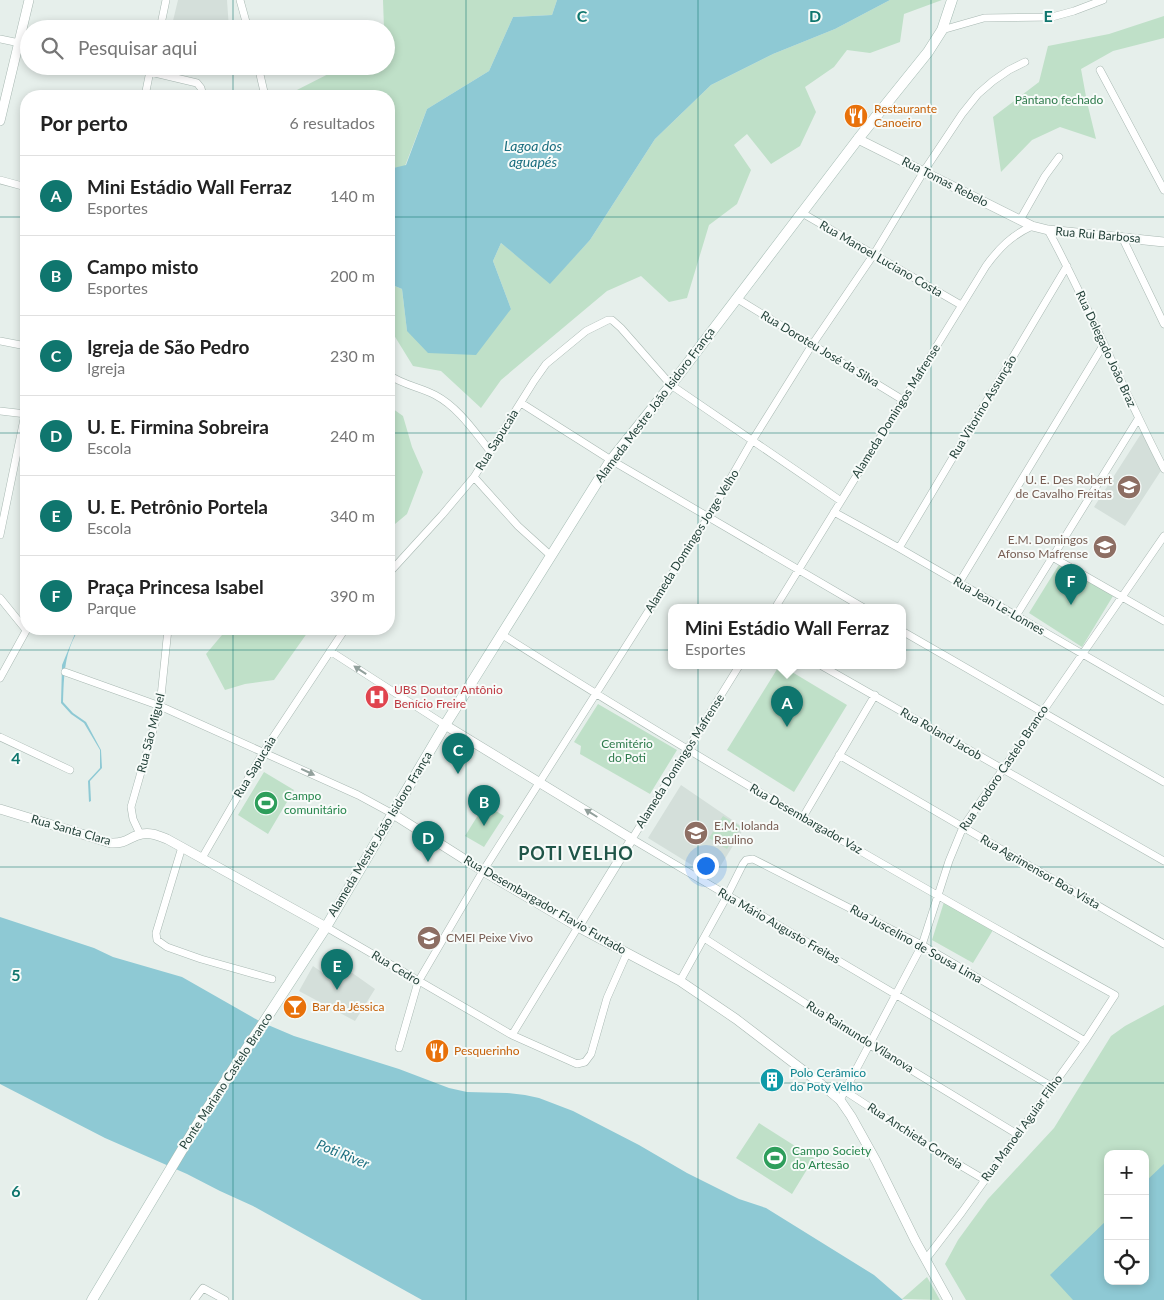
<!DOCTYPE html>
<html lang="pt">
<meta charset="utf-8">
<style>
body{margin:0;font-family:Lato,sans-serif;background:#f2f2f2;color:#222}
.controls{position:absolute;right:15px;bottom:15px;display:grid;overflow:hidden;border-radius:10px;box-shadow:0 2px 8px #0003}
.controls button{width:45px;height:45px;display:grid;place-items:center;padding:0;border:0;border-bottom:1px solid #e0e0e0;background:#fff;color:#222;font:25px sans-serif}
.you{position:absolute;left:705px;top:865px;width:18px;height:18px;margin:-12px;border:4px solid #fff;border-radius:50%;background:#1a73e8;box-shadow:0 0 0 8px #1a73e833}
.badge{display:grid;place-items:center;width:32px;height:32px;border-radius:50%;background:#0f766e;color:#fff;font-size:16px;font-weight:700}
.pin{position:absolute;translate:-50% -41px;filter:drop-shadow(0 1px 2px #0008)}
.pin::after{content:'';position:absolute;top:26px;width:18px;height:15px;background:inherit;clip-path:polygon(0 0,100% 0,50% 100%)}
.popup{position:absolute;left:668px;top:604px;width:238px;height:65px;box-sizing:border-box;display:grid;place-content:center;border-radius:10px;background:#fff;filter:drop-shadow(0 1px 4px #0005);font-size:16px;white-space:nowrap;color:#767676}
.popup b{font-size:19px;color:#222}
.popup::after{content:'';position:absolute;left:50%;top:100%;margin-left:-10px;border:10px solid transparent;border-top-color:#fff}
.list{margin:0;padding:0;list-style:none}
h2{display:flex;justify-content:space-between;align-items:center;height:65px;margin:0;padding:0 20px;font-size:21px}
h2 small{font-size:16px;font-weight:400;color:#767676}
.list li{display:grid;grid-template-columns:32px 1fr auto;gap:15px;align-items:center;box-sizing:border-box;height:80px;padding:0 20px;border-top:1px solid #e0e0e0}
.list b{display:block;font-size:19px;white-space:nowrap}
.list p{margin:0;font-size:16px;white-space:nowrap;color:#767676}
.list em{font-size:16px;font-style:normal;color:#767676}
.icon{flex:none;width:28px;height:28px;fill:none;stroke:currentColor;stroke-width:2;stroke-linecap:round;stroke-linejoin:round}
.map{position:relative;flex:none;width:1164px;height:1300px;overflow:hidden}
.search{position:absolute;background:#fff;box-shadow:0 2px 8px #0003;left:20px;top:20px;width:375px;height:55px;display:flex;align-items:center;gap:12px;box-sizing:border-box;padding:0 18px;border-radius:28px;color:#767676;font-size:19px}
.panel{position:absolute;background:#fff;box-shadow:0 2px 8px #0003;left:20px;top:90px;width:375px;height:545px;border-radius:20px}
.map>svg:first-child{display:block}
.built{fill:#d4dfda}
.green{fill:#bfe0c8;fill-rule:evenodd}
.water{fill:#8ec9d4}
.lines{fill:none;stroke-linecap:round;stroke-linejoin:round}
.minor-casing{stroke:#a8b8b2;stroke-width:8}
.tertiary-casing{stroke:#a8b8b2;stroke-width:10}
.secondary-casing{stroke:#a4bbb3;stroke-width:11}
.minor{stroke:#fff;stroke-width:7}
.tertiary{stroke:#fff;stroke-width:9}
.secondary{stroke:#fff;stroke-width:10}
.oneway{fill:#92a09c}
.grid{fill:none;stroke:#0f766e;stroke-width:1;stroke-opacity:0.55}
.labels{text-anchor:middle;stroke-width:4;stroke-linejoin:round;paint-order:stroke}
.park-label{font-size:12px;fill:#2d7a4b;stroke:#f7fbf9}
.food-label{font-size:12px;fill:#c56008;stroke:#f7fbf9;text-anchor:start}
.street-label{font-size:12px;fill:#24423a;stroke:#f7fbf9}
.education-label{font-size:12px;fill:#785e54;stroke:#f7fbf9;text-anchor:end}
.health-label{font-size:12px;fill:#be3a42;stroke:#f7fbf9;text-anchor:start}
.leisure-label{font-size:12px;fill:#27864d;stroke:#f7fbf9;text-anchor:start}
.culture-label{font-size:12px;fill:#0d838f;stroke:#f7fbf9;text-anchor:start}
.water-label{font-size:14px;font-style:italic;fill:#1c6f80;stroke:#f7fbf9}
.district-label{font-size:18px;font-weight:bold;letter-spacing:1px;fill:#1f5548;stroke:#f7fbf9}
.grid-label{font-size:16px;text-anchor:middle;font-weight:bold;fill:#0f766e;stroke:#f7fbf9;stroke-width:4;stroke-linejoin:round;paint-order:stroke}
</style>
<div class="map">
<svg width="1164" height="1300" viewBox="0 0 1164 1300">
<rect width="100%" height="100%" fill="#e6efeb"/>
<path class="built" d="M178 0H227L229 29H171Z
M1146 426 1164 462V466L1125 526 1094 507Z
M681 785 744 828 713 878 648 838Z
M334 960 375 989 355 1021 299 991 313 966 326 975Z"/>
<path class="green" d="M383 0H557L552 15 513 17 489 71 427 109 405 166 389 169V96H289L291 93 344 66H386V29H384Z
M890 0H942L904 14 900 42 870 53 847 50 834 67 805 87 816 112 800 146 771 164 747 134 734 145 751 170 737 204 709 225 687 298 669 302 641 276 607 291 501 380 481 408 441 371 413 366 389 327V287L390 284 402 289 407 331 511 309 493 261 501 243 550 283 590 240 655 139 711 85 773 54 835 29Z
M1164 16V38L1113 51 1081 69 1087 102 1096 139 1060 127 1032 140 1001 172 993 117 1039 82 1048 46 1109 34Z
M389 406 403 416 412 447 423 472 407 514 389 529Z
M1060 563 1113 596 1082 647 1029 613Z
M227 629H310L274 680 245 684 225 690 206 654Z
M779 666H782L847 705 794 792 727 750Z
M598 704 677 750 650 794 580 754 581 746 574 742Z
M264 772 294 790 268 834 238 815Z
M485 804 504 816 484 847 465 836Z
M723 816 741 827 727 849 709 838Z
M944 902 993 930 973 963 932 940Z
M1164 1005V1300H966L945 1264 958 1240 988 1199 1054 1128 1111 1036 1125 1026ZM1108 1154H1145V1281H1108Z
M759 1123 814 1158 792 1194 736 1158Z
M927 1277 940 1300 902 1299Z"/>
<path class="water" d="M557 0H890L835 29 773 54 711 85 655 139 590 240 550 284 501 243 493 261 511 309 476 355 428 353 407 331 402 289 390 284 389 287V169L406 165 427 109 489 71 513 17 552 15Z
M77 629H79C64 652 64 676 63 702L73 713 86 722 101 750 102 768 90 781 91 801 89 802 88 781 100 768V750L84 723 71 714 61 703 62 665Z
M0 917 94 948 113 957 182 977 261 1022 294 1036 399 1069 449 1088 467 1092 507 1093 525 1095 539 1098 573 1111 639 1145 687 1173 739 1199 766 1208 874 1275 903 1300H422L253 1206 220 1191 187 1174 105 1138 0 1084Z
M1164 1164V1300H1073L1050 1275 1108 1219V1281H1145V1182Z"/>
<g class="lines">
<g class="minor-casing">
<path id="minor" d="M240 0 248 29
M160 29 166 0
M942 30 984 18 1052 17 1074 11 1103 0
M0 39 29 45
M125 66 197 83 201 88 203 96
M258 66 265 96
M1100 70 1164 190
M145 96 151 66
M0 180 26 187
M802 213 961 305
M1020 220 1045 176 1059 157
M1048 230C1090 308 1123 390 1164 469
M1122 237 1164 324
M736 298 903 400
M0 341 26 346
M389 375C403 385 420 387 435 395 458 407 474 431 490 451
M521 403 611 460 864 608
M0 411 26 414
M474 477 518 526 550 555
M834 512 899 548 1164 701
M0 535 25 414
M899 548 1067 266
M1054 558 1164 621
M389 573 442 515 474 477 534 381 546 364 586 331 608 320H612L621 328 671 385 841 501
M959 583 1104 344
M0 598 26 630
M775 608 986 266C999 248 1012 235 1032 226
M1016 616 1138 419
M902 631 1164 782
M501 634C702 762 908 880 1115 995L1085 1041 962 1212 926 1259
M330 651 445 725
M739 666 632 839 1051 1086
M822 666 1164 861
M65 672 160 706 358 795 393 814
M0 678 27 629
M0 737 70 770
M839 755 1164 944
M803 817 875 695
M140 834 133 819 131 807 160 706 168 629
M182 847 156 933 157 940 167 947 201 959 272 979
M202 858 264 751 345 629
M326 927 512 1035 577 1064 585 1062 591 1054 607 998 627 953
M704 938 870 1045 1017 1134
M680 981 727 896 743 864 746 860 753 859 922 945 1085 1041
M512 1035 578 927
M399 1048 418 982 483 871 709 516 752 441 812 345 874 254 924 171 962 114 978 94 993 81 1009 70 1025 62
M845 1091 946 1157 985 1180
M840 1100 922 945 949 861 963 827 1164 536
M194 1300 203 1288 225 1300"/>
</g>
<g class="tertiary-casing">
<path id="tertiary" d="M0 121 29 0
M858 139 1032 226 1048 230 1164 242
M445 725 632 839 578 927
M0 809 111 843C127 844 130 836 142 834 151 832 159 836 167 839L326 927
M393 814 483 871 578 927 680 981 736 1019 821 1084 840 1100 851 1116 876 1161 915 1240 948 1300"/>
</g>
<g class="secondary-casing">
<path id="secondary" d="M92 1300 200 1120 326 927 445 725 611 460 671 385 858 139 928 52 942 30 952 0"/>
</g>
<use href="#minor" class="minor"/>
<use href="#tertiary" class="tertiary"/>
<use href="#secondary" class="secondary"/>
</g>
<defs><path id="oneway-solid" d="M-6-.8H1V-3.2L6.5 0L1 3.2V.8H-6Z" transform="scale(1.25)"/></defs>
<g class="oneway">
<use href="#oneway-solid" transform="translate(360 670) rotate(-147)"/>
<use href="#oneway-solid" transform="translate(308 772) rotate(25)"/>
<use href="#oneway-solid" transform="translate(591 813) rotate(-148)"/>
</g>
<path class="grid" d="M233 0V29M466 0V1300M698 0V1300M931 0V1300M233 66V96M0 217H26M389 217H1164M0 433H26M389 433H1164M233 629V1300M0 650H1164M0 867H1164M0 1083H1164"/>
<defs>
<g id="restaurant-disc" transform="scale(1.25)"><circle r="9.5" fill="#e8710a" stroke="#f7fbf9"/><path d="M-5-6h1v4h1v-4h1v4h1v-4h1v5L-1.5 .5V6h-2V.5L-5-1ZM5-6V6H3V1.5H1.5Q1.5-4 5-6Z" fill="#fff"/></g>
<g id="school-disc" transform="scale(1.25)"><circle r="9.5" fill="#8d6e63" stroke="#f7fbf9"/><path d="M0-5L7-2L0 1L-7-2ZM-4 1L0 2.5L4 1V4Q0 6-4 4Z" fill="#fff"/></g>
<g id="hospital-disc" transform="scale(1.25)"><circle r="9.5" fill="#e0444e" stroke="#f7fbf9"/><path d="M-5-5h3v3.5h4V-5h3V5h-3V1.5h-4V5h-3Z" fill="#fff"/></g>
<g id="stadium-disc" transform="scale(1.25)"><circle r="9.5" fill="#2e9e5b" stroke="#f7fbf9"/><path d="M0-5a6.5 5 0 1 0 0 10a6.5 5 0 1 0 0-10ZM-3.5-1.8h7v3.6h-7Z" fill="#fff"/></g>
<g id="bar-disc" transform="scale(1.25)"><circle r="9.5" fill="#e8710a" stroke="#f7fbf9"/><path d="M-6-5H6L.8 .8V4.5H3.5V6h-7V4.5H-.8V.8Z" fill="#fff"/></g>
<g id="building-disc" transform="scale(1.25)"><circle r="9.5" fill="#0f9aa8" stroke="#f7fbf9"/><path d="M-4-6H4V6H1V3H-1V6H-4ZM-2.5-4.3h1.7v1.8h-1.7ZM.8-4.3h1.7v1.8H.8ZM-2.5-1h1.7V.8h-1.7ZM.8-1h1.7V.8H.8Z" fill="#fff"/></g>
</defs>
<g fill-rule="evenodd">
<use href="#restaurant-disc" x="856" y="116"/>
<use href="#school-disc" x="1129" y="487"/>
<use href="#school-disc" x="1105" y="547"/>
<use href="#hospital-disc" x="377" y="697"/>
<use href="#stadium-disc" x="266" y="803"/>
<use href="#school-disc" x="696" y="833"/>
<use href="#school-disc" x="429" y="938"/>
<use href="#bar-disc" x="295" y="1007"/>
<use href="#restaurant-disc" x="437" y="1051"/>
<use href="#building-disc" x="772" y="1080"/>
<use href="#stadium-disc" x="775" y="1158"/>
</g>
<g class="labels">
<g class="park-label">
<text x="1059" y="104">Pântano fechado</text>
<text x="627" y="748">Cemitério<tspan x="627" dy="14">do Poti</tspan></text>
</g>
<g class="food-label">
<text x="874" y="113">Restaurante<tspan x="874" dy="14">Canoeiro</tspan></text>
<text x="312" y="1011">Bar da Jéssica</text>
<text x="454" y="1055">Pesquerinho</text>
</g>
<g class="street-label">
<text transform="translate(945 182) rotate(27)" y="4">Rua Tomas Rebelo</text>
<text transform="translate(1098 235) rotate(5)" y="4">Rua Rui Barbosa</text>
<text transform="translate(881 259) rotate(30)" y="4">Rua Manoel Luciano Costa</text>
<text transform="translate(820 349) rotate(31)" y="4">Rua Doroteu José da Silva</text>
<text transform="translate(1106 349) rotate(65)" y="4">Rua Delegado João Braz</text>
<text transform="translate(655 405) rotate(-53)" y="4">Alameda Mestre João Isidoro França</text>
<text transform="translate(983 407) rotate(-59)" y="4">Rua Vitorino Assunção</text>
<text transform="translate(896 411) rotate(-58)" y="4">Alameda Domingos Mafrense</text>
<text transform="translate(497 440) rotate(-58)" y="4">Rua Sapucaia</text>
<text transform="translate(692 541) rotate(-58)" y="4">Alameda Domingos Jorge Velho</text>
<text transform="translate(999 606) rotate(30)" y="4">Rua Jean Le-Lonnes</text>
<text transform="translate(151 733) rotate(-76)" y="4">Rua São Miguel</text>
<text transform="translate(941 734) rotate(30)" y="4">Rua Roland Jacob</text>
<text transform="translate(680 761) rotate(-58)" y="4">Alameda Domingos Mafrense</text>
<text transform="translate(255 767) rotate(-59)" y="4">Rua Sapucaia</text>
<text transform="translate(1004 768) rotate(-56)" y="4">Rua Teodoro Castelo Branco</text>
<text transform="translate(806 819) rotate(30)" y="4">Rua Desembargador Vaz</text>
<text transform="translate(71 830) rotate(16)" y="4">Rua Santa Clara</text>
<text transform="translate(380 834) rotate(-59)" y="4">Alameda Mestre João Isidoro França</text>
<text transform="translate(1040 872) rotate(30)" y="4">Rua Agrimensor Boa Vista</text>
<text transform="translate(545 905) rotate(30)" y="4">Rua Desembargador Flavio Furtado</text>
<text transform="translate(779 926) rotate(30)" y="4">Rua Mário Augusto Freitas</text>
<text transform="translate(916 944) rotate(29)" y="4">Rua Juscelino de Sousa Lima</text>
<text transform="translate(396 968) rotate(31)" y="4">Rua Cedro</text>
<text transform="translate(860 1037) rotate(32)" y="4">Rua Raimundo Vilanova</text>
<text transform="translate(226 1081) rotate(-57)" y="4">Ponte Mariano Castelo Branco</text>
<text transform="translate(1022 1128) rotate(-54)" y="4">Rua Manoel Aguiar Filho</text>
<text transform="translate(915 1136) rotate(33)" y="4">Rua Anchieta Correia</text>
</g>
<g class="education-label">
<text x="1112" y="484">U. E. Des Robert<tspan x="1112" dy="14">de Cavalho Freitas</tspan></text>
<text x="1088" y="544">E.M. Domingos<tspan x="1088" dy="14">Afonso Mafrense</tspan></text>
<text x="714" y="830" text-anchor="start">E.M. Iolanda<tspan x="714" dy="14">Raulino</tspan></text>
<text x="446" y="942" text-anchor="start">CMEI Peixe Vivo</text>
</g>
<g class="health-label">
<text x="394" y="694">UBS Doutor Antônio<tspan x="394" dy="14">Benício Freire</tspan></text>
</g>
<g class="leisure-label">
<text x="284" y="800">Campo<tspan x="284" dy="14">comunitário</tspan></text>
<text x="792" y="1155">Campo Society<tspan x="792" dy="14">do Artesão</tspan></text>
</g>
<g class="culture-label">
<text x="790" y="1077">Polo Cerâmico<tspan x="790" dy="14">do Poty Velho</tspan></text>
</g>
<g class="water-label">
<text x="533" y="151">Lagoa dos<tspan x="533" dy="16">aguapés</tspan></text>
<text transform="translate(343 1154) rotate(22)" y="5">Poti River</text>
</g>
<g class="district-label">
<text x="576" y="860">POTI VELHO</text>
</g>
</g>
<g class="grid-label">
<text x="582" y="22">C</text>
<text x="815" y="22">D</text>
<text x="1048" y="22">E</text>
<text x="16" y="764">4</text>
<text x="16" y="981">5</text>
<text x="16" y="1197">6</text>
</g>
</svg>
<div class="controls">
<button>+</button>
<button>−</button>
<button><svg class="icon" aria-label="locate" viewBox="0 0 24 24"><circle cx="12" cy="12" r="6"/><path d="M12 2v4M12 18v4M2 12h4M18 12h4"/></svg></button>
</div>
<div class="you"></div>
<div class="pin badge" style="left:787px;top:727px">A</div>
<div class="popup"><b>Mini Estádio Wall Ferraz</b>Esportes</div>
<div class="pin badge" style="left:484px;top:826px">B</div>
<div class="pin badge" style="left:458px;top:774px">C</div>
<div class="pin badge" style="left:428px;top:862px">D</div>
<div class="pin badge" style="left:337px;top:990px">E</div>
<div class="pin badge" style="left:1071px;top:605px">F</div>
<div class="search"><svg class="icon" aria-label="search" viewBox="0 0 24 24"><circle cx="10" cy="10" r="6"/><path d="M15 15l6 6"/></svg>Pesquisar aqui</div>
<section class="panel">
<h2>Por perto<small>6 resultados</small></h2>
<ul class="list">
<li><span class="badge">A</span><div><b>Mini Estádio Wall Ferraz</b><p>Esportes</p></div><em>140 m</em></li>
<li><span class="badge">B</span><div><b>Campo misto</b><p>Esportes</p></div><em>200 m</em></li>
<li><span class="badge">C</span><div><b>Igreja de São Pedro</b><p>Igreja</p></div><em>230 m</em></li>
<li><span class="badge">D</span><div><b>U. E. Firmina Sobreira</b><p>Escola</p></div><em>240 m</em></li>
<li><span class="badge">E</span><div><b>U. E. Petrônio Portela</b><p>Escola</p></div><em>340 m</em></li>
<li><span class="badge">F</span><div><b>Praça Princesa Isabel</b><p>Parque</p></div><em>390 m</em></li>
</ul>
</section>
</div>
